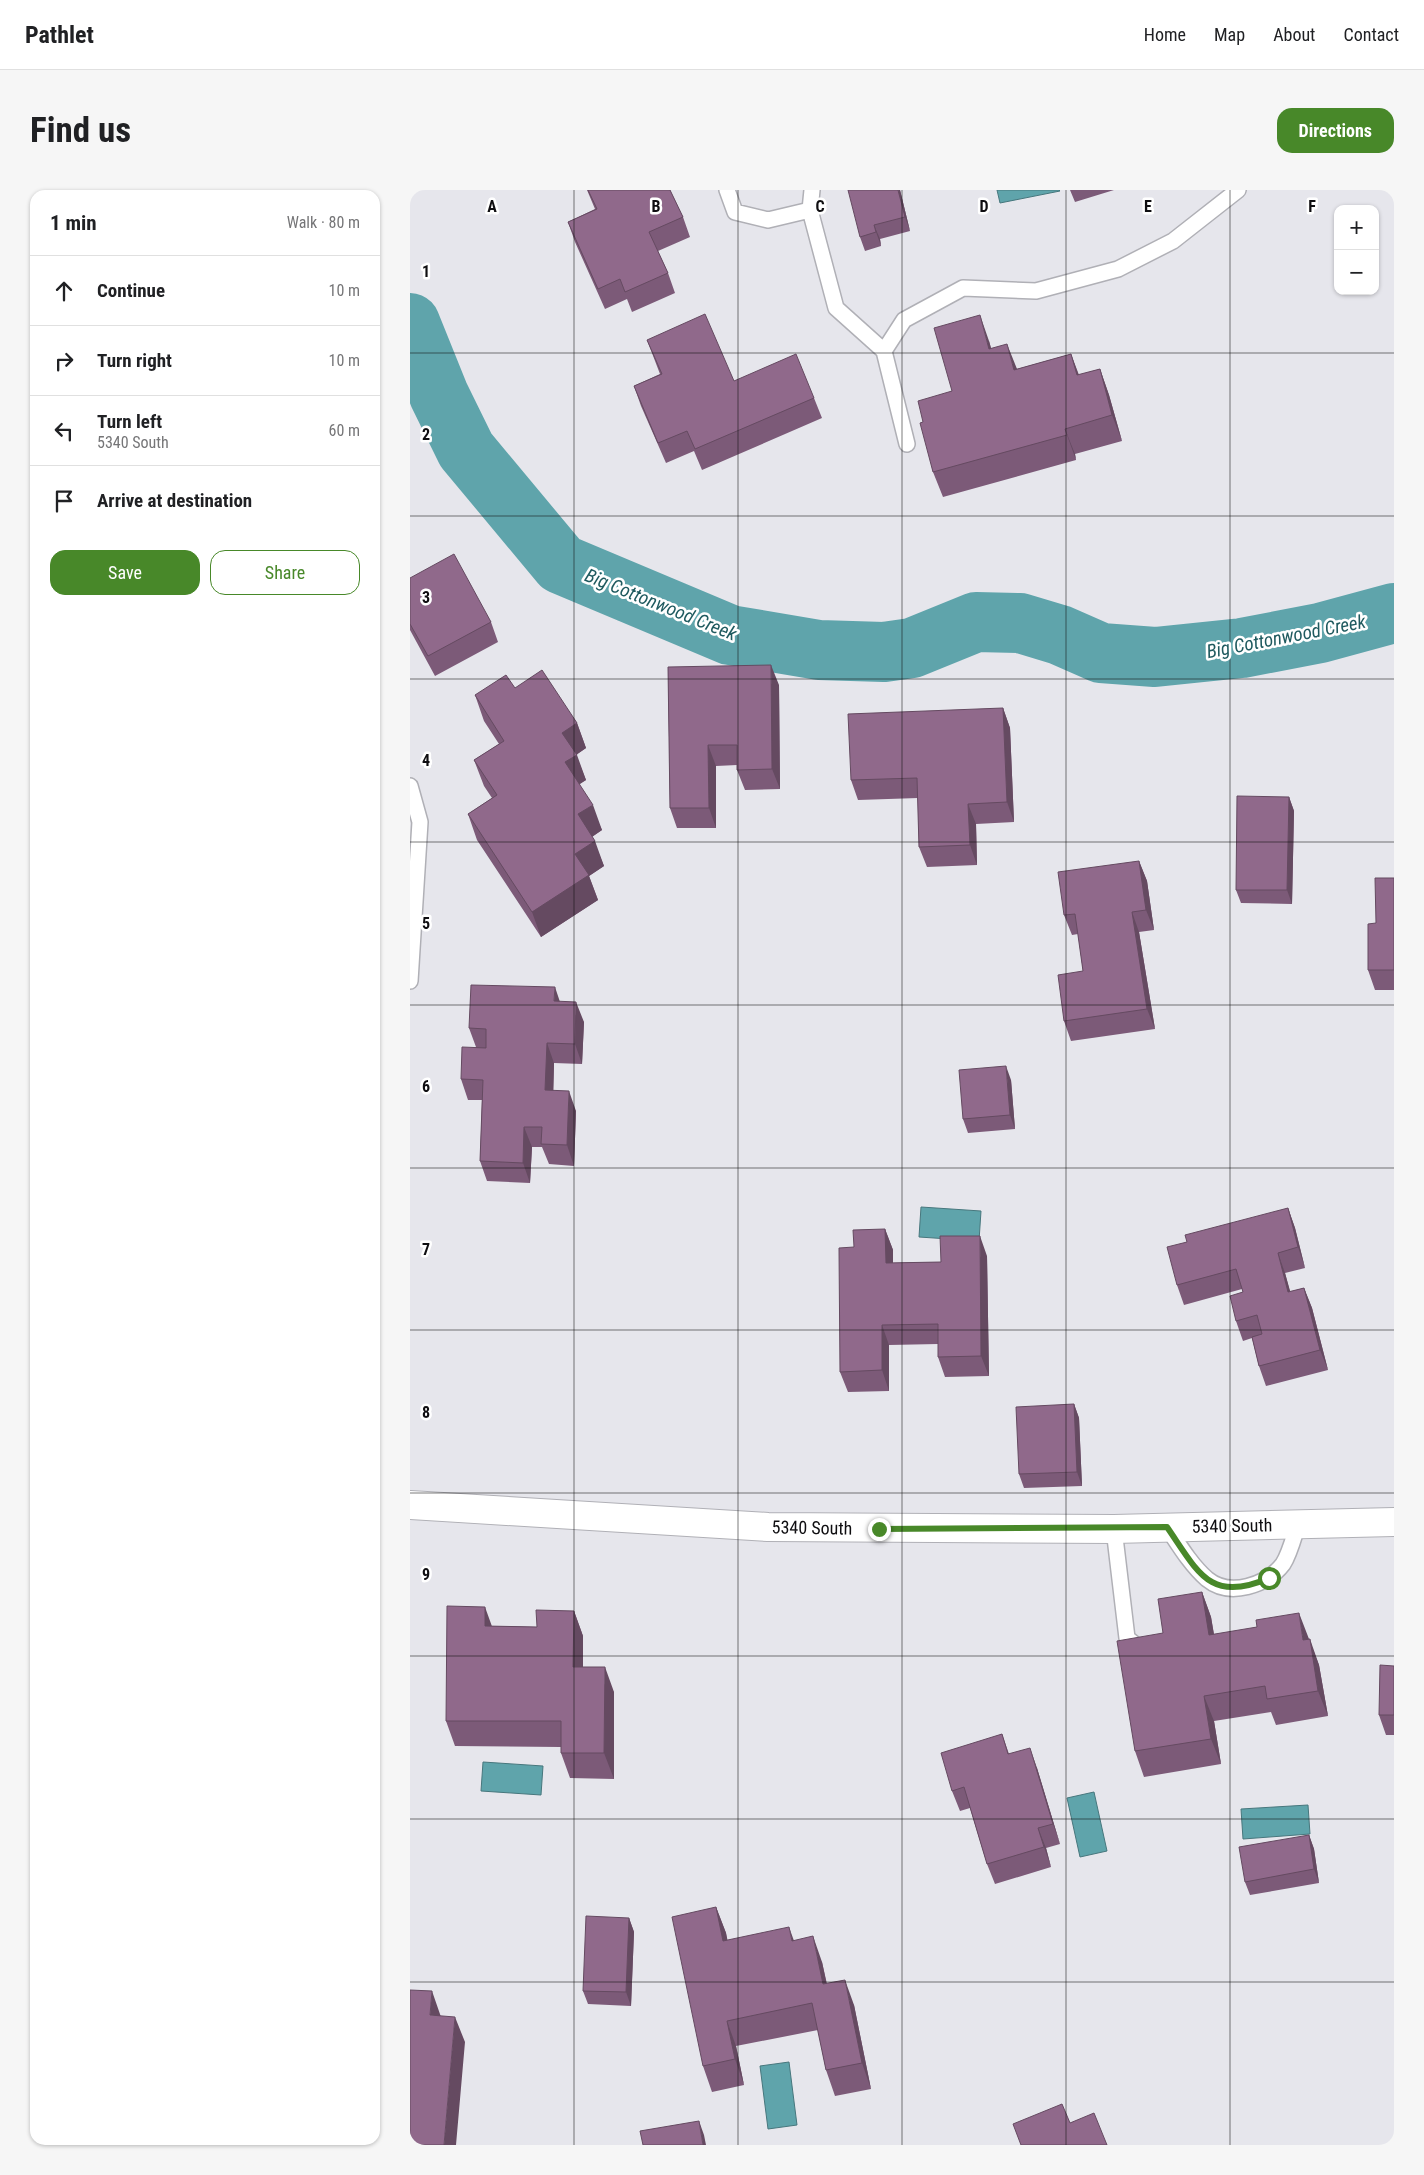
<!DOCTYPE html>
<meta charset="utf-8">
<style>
body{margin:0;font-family:"Roboto Condensed",sans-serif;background:#f6f6f6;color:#202124}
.controls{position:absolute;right:15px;top:15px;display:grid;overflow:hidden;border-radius:10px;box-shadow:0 1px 4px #0004}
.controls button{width:45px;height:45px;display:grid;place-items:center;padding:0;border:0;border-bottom:1px solid #e0e0e0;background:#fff;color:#202124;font:25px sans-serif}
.stop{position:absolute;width:15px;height:15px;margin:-11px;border:4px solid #488829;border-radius:50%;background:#fff}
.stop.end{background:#488829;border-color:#fff;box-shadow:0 1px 5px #0008}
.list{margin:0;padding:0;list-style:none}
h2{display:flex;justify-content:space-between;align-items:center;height:65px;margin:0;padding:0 20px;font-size:21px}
h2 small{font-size:16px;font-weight:400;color:#757577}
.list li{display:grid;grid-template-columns:32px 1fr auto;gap:15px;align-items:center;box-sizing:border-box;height:70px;padding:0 20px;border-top:1px solid #e0e0e0}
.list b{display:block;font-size:19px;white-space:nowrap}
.list p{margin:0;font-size:16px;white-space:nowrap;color:#757577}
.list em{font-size:16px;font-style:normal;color:#757577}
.actions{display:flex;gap:10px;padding:15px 20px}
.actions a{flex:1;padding:11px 0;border:1px solid #488829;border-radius:15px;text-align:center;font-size:18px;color:#488829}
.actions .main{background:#488829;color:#fff}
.icon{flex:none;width:28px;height:28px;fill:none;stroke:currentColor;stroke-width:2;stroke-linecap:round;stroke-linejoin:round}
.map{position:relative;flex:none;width:984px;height:1955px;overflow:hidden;border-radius:15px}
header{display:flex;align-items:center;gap:30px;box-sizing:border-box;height:70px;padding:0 25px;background:#fff;border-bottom:1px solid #e0e0e0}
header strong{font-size:24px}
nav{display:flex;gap:28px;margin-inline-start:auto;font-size:18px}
.intro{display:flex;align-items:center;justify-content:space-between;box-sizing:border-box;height:120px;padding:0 30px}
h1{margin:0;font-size:35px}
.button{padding:12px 22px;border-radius:15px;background:#488829;color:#fff;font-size:18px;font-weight:700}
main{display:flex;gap:30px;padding:0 30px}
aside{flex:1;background:#fff;border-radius:15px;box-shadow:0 1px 4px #0004}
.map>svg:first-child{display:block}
.water{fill:#5fa4ab;stroke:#47777d}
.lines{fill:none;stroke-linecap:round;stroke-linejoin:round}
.river{stroke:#5fa4ab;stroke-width:60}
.service-casing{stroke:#b0b0b6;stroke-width:18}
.minor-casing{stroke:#b0b0b6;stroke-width:30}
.service{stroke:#fff;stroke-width:15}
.minor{stroke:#fff;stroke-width:28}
.wall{fill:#7c5a78}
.shaded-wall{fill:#654a61}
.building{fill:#90698b;stroke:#654a61}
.route{stroke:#488829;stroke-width:6}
.grid{fill:none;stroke:#0f0e11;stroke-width:1;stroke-opacity:0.55}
.labels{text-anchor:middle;stroke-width:5;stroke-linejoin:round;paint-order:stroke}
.street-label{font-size:18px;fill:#0f0e11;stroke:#fff}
.water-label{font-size:19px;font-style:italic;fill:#1f5a5f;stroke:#fff}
.grid-label{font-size:16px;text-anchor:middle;font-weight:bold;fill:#0f0e11;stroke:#fff;stroke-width:5;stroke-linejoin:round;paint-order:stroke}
</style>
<header>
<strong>Pathlet</strong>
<nav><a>Home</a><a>Map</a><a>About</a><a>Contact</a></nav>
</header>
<div class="intro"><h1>Find us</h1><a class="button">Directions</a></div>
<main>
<aside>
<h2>1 min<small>Walk · 80 m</small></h2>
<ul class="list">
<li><svg class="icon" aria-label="ahead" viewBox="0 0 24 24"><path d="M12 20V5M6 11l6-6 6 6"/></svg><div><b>Continue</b></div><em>10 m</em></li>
<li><svg class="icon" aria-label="right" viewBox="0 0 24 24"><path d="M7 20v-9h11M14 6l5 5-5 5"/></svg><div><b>Turn right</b></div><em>10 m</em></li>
<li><svg class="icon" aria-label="left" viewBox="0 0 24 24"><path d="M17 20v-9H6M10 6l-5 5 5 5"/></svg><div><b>Turn left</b><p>5340 South</p></div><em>60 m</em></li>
<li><svg class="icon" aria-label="arrive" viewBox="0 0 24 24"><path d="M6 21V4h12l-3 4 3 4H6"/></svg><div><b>Arrive at destination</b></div></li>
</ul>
<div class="actions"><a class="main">Save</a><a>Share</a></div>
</aside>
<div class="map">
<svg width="984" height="1955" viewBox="0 0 984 1955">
<rect width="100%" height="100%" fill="#e6e6ec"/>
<path class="water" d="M587 0H649L650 1 590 13Z
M511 1017 571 1021 569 1051 509 1047Z
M73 1572 133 1576 131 1605 71 1601Z
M684 1602 697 1661 670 1667 657 1608Z
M898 1615 900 1644 833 1649 831 1619Z
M379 1872 387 1935 358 1939 350 1876Z"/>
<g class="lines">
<path class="river" d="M0 133 29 205 56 260 151 374 320 445 409 460 474 462 502 458 566 432 610 433 650 445 691 463 745 467 832 458 910 443 984 423"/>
<g class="service-casing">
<path id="service" d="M317 0 325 22 358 30 400 20 402 0
M400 20 426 118 474 161
M497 254 474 161 494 130 553 98 626 101 708 79 763 51 828 0
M0 596 10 632 0 791
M757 1337C769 1355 781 1375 797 1389 820 1408 857 1395 873 1374 880 1363 884 1346 888 1334
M704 1339 717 1448 728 1457H735"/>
</g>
<g class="minor-casing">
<path id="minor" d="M0 1315 358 1337 704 1339 984 1332"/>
</g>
<use href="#service" class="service"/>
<use href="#minor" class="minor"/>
</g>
<path class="wall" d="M177 0H260L273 27 280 47 248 61 258 83 265 103 222 122 217 109 195 119 165 52 158 32 185 19Z
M490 0 500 41 470 49 471 56 455 61 450 47Z
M660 0H704L665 12Z
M237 150 324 191 404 208 412 228 292 280 284 261 256 273 231 216 224 196 250 184Z
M579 151 581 158 607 179 661 164 669 185 690 179 699 205 712 251 665 264 666 270 533 307 523 282 513 232 542 201Z
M0 388 81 432 88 452 25 486 0 440Z
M258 477 369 495 370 599 335 600 327 580V575L306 576V638H267L260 618Z
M105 498 167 533 176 558 166 565 176 590 169 594 192 640 182 647 194 676 179 686 188 710 131 747 67 650 58 624 82 608 74 596 64 570 89 554 74 531 65 505Z
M593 518 600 538 604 632 566 634 567 675 517 677 509 657 508 608 448 610 441 590Z
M879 607 884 621 882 714 831 713 826 700Z
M729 671 737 691 744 740 729 742 745 839 661 851 654 831 673 781 668 744 662 745 654 725Z
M984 688V800H965L958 780 966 733Z
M150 812 174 832 172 874 144 873 143 900 166 921 164 976 139 974 132 957H122L120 993 77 991 70 971 72 910H58L51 889 66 857 59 838Z
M601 890 605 939 558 943 553 929Z
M878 1018 885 1038 895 1078 875 1083 880 1102 894 1098 902 1118 918 1180 856 1196 849 1176 842 1148 833 1151 826 1131 833 1102 832 1099 774 1115 767 1095 777 1052Z
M475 1039 483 1060V1073L531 1072 577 1066 579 1186 535 1187 528 1167V1154L479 1155V1201L438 1202 430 1182 444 1057Z
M664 1214 669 1228 672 1296 614 1298 609 1284Z
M792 1402 801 1427 804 1444 899 1449 909 1475 918 1526 866 1535 861 1522 804 1531 811 1574 734 1587 725 1561 753 1443Z
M164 1421 173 1446V1477L204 1502V1589L160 1588 151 1563V1557L45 1556 36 1531 82 1436 127 1437Z
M984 1476V1545H976L969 1525Z
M592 1544 599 1564 627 1578 650 1654 636 1658 641 1677 585 1694 577 1674 560 1618 550 1621 542 1601Z
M899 1645 904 1659 909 1693 840 1705 835 1692Z
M306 1717 316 1743 317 1750H384L412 1772 417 1794 444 1815 461 1899 425 1906 416 1880 408 1840 326 1856 334 1895 302 1902 293 1876Z
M219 1728 224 1742 221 1816 178 1814 173 1801Z"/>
<path class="shaded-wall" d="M488 0H490L500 41 495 27Z
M464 35 470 49 471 56 466 42Z
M570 125 579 151 588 184 579 159Z
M597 154 607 179 604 180Z
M661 164 670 189 667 185Z
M690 179 699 205 712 251 702 225Z
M655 239 665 264 666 270 657 245Z
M361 475 369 495 370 599 362 579Z
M593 518 600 538 604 632 597 612Z
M167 533 176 558 163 567 167 565 176 590 164 598 155 572 152 543Z
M298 555 306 576V638L299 618Z
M879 607 884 621 882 714 877 700Z
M558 614 566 634 567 675 560 655Z
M183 615 192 640 177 650 168 624Z
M185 651 194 676 179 686 188 710 131 747 122 722 165 664Z
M729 671 737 691 744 740 736 720Z
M722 722 729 742 745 839 737 819Z
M145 797 152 818 144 811Z
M166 812 174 832 172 874 165 854Z
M137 853 144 873 143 920 135 900Z
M596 876 601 890 605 939 600 925Z
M159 901 166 921 164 976 157 955Z
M114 937 122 957 120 993 113 973Z
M878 1018 885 1038 895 1078 888 1057Z
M475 1039 483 1060V1094L476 1073Z
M570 1046 577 1066 579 1186 571 1166Z
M868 1063 875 1083 886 1122 878 1102Z
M894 1098 902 1118 918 1180 910 1160Z
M472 1135 479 1155V1201L472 1180Z
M664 1214 669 1228 672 1296 667 1282Z
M792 1402 801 1427 808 1470 799 1445Z
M75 1417 84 1442 75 1436Z
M164 1421 173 1446V1502L163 1477Z
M889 1423 899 1449 903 1475 893 1450Z
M900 1449 909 1475 918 1526 908 1501Z
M195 1477 204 1502V1589L194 1563Z
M794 1506 804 1531 811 1574 801 1549Z
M620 1558 627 1578 650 1654 643 1634Z
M628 1638 636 1658 641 1677 634 1657Z
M899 1645 904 1659 909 1693 904 1679Z
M306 1717 316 1743 323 1776 313 1751Z
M219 1728 224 1742 221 1816 216 1802Z
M379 1737 388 1762 382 1751Z
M403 1746 412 1772 422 1820 413 1794Z
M435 1790 444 1815 461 1899 452 1873Z
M22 1801 31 1827 20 1825Z
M45 1827 55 1852 46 1955H34Z
M317 1831 326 1856 334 1895 325 1869Z
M289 1931 294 1945 296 1955H293Z"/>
<path class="building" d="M178 0H260L273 27 239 42 258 83 215 102 210 89 188 99 158 32 187 19Z
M438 0H488L495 27 464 35 466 42 450 47Z
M295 124 324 191 386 164 404 208 285 259 277 241 248 253 224 196 252 184 237 150Z
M570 125 579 159 597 154 604 180 661 164 667 185 690 179 702 225 655 239 657 245 523 282 510 233 513 232 508 211 542 201 524 138Z
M44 364 81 432 18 466 0 434V388Z
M361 475 362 579 327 580V555H298L299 618H260L258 477Z
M132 480 167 533 152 543 167 565 155 572 183 615 168 624 185 651 165 664 179 685 122 722 58 624 87 605 64 570 94 551 65 505 96 485 105 498Z
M593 518 597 612 558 614 560 655 509 657 507 588 441 590 438 524Z
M827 606 879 607 877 700H826Z
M729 671 736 720 722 722 737 819 654 831 648 785 673 781 665 724 654 725 648 682Z
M965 688H984V780H958V734L966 733Z
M61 795 145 797 144 811 166 812 165 854 137 853 135 900 159 901 157 955 131 954 132 937H114L113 973 70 971 73 890 51 889 52 857 76 858V839L59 838Z
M596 876 600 925 553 929 549 880Z
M878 1018 888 1057 868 1063 878 1102 894 1098 910 1160 849 1176 842 1147 852 1144 847 1125 826 1131 820 1106 833 1102 826 1079 767 1095 757 1057 777 1052 775 1045Z
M475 1039 476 1073 531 1072 530 1046H570L571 1166 528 1167V1134L472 1135V1180L430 1182 429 1058 444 1057 443 1040Z
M664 1214 667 1282 609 1284 606 1217Z
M792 1402 799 1445 847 1437 846 1430 889 1423 893 1450 900 1449 908 1501 857 1509 855 1496 794 1506 801 1549 725 1561 707 1451 753 1443 748 1409Z
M37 1416 75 1417V1436L127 1437 126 1420 164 1421 163 1477H195L194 1563H151V1531H36Z
M970 1475 984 1476V1525H969Z
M592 1544 598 1564 620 1558 643 1634 628 1638 634 1657 577 1674 554 1597 542 1601 531 1563Z
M899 1645 904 1679 835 1692 829 1657Z
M306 1717 313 1751 379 1737 382 1751 403 1746 413 1794 435 1790 452 1873 416 1880 402 1813 317 1831 325 1869 293 1876 262 1727Z
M176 1726 219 1728 216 1802 173 1801Z
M0 1800 22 1801 20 1825 45 1827 34 1955H0Z
M652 1914 660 1933 684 1923 697 1955H611L603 1934Z
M289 1931 293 1955H233L230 1941Z"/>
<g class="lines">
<path class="route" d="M469 1339 757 1337C788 1382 800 1414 859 1388"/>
</g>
<path class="grid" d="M164 0V1955M328 0V1955M492 0V1955M656 0V1955M820 0V1955M0 163H984M0 326H984M0 489H984M0 652H984M0 815H984M0 978H984M0 1140H984M0 1303H984M0 1466H984M0 1629H984M0 1792H984"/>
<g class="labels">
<g class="street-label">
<text transform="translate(822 1336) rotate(-1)" y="6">5340 South</text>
<text transform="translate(402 1338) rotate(1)" y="6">5340 South</text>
</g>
<g class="water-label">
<text transform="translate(251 414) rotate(22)" y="7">Big Cottonwood Creek</text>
<text transform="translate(876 446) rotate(-11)" y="7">Big Cottonwood Creek</text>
</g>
</g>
<g class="grid-label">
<text x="82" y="22">A</text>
<text x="246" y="22">B</text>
<text x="410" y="22">C</text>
<text x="574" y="22">D</text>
<text x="738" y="22">E</text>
<text x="902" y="22">F</text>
<text x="16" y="87">1</text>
<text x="16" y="250">2</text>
<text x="16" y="413">3</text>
<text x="16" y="576">4</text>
<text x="16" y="739">5</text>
<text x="16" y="902">6</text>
<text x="16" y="1065">7</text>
<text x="16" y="1228">8</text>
<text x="16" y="1390">9</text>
</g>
</svg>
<div class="controls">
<button>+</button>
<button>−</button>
</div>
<div class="stop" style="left:859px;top:1388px"></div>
<div class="stop end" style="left:469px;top:1339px"></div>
</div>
</main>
